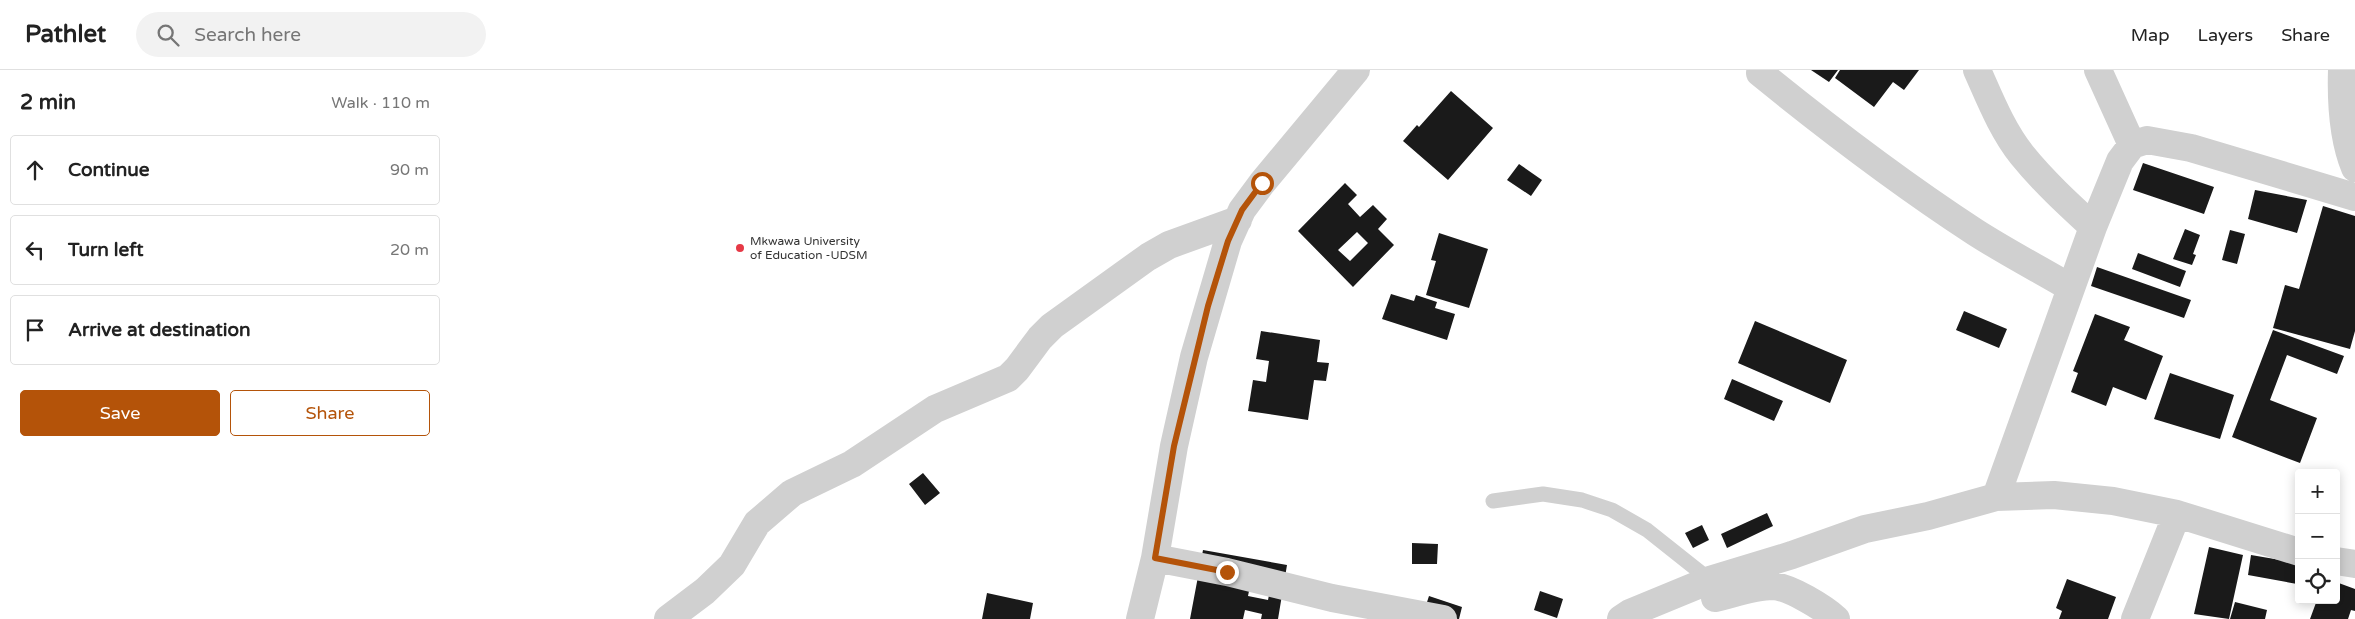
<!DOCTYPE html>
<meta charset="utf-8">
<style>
body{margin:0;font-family:"Varela Round",sans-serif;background:#f2f2f2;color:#222}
.controls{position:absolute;right:15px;bottom:15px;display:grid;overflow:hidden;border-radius:5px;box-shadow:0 2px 12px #0003}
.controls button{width:45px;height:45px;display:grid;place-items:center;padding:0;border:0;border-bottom:1px solid #e0e0e0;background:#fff;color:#222;font:25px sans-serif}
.stop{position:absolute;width:15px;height:15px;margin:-11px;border:4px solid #b45309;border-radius:50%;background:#fff}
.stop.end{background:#b45309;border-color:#fff;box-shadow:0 1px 5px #0008}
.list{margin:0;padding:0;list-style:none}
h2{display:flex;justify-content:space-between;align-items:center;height:65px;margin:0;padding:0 20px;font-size:21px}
h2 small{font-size:16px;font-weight:400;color:#767676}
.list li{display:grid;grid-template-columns:32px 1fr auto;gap:15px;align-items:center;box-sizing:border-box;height:70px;margin:0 10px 10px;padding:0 10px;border:1px solid #e0e0e0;border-radius:5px}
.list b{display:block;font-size:19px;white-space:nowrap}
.list em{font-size:16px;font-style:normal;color:#767676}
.actions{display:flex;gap:10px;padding:15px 20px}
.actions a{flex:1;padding:11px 0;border:1px solid #b45309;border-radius:5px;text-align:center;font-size:18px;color:#b45309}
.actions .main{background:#b45309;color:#fff}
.icon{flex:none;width:28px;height:28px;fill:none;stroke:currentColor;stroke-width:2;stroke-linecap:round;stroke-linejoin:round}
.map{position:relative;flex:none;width:1905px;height:549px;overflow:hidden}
header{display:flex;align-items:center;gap:30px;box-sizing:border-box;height:70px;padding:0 25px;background:#fff;border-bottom:1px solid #e0e0e0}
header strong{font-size:24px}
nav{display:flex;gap:28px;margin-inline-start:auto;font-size:18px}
.search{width:350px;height:45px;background:#f2f2f2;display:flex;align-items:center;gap:12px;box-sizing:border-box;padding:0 18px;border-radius:28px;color:#767676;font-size:19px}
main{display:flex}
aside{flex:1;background:#fff}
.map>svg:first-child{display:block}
.building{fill:#1a1a1a;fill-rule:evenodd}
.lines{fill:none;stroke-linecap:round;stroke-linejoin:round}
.lane{stroke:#d0d0d0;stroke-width:15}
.street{stroke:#d0d0d0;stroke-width:28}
.route{stroke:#b45309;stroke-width:6}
.poi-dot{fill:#e63946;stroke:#fff;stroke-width:2}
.labels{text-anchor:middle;stroke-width:5;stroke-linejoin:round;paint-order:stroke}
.poi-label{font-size:12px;fill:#333;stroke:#fff;text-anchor:start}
</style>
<header>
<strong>Pathlet</strong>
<div class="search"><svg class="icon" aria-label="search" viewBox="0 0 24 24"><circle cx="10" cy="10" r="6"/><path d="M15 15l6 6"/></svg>Search here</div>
<nav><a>Map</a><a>Layers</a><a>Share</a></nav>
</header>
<main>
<aside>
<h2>2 min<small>Walk · 110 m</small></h2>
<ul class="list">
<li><svg class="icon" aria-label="ahead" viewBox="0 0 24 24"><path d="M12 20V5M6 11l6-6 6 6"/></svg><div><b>Continue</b></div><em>90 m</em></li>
<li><svg class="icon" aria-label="left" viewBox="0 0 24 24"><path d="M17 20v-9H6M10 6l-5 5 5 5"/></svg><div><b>Turn left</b></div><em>20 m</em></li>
<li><svg class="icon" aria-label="arrive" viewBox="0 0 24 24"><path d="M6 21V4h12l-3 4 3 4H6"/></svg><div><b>Arrive at destination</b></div></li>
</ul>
<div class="actions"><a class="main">Save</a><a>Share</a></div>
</aside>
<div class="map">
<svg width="1905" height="549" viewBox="0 0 1905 549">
<rect width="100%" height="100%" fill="#fff"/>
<path class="building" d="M1361 0H1388L1379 12Z
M1390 0H1469L1454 20 1443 12 1424 37 1385 8Z
M1001 21 1043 58 998 110 953 71 967 55 969 57Z
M1693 93 1764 117 1754 144 1683 120Z
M1069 94 1092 110 1081 126 1057 110Z
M895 113 907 125 898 134 910 147 923 135 937 149 928 159 944 175 903 217 848 161ZM907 162 918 173 900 191 888 180Z
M1805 120 1857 130 1847 163 1798 149Z
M1873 136 1905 146V261L1900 279 1823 258 1835 215 1849 219Z
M1735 159 1750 165 1743 184 1746 185 1742 195 1723 189Z
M1780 160 1795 164 1787 194 1772 190Z
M989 163 1038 179 1019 238 976 225 986 191 981 190Z
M1688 183 1736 201 1730 217 1682 199Z
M1647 197 1741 230 1734 248 1641 216Z
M941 224 964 231 966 225 987 232 985 238 1005 244 997 270 932 249Z
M1514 241 1557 259 1549 278 1506 260Z
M1645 244 1680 257 1674 270 1713 286 1696 330 1663 317 1656 336 1621 322 1628 303 1623 301Z
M1305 251 1397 290 1380 333 1288 293Z
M1823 260 1894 286 1887 304 1837 285 1820 330 1867 348 1850 393 1782 367Z
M811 261 870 270 867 292 879 293 876 311 864 310 858 350 798 341 803 310 816 312 819 291 806 289Z
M1720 303 1784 325 1770 369 1704 349Z
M1282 309 1333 331 1324 351 1274 329Z
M473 403 490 423 475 435 459 414Z
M1317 443 1323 456 1277 478 1271 464Z
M1252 455 1259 470 1243 478 1235 463Z
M962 473 988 474 987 494H962Z
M1759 477 1793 485 1779 549 1744 544Z
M753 480 837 495 828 549H811L812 544 795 540 793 549H740ZM800 516 820 520 818 530 798 526Z
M1801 485 1849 493 1847 514 1798 505Z
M1617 509 1666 527 1658 549H1609L1612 541 1606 538Z
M1886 512 1905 519V541L1901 540 1898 549H1860L1867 530H1886Z
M1090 521 1113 529 1107 548 1084 540Z
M537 523 583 533 580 549H532Z
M979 526 1012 537 1009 549 972 547Z
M1785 532 1817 540 1815 549H1780Z"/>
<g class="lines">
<path class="lane" d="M1043 431 1093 424 1132 430 1162 440 1197 460 1260 510"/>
<path class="street" d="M1527 0C1540 29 1552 60 1572 85 1593 111 1618 134 1643 157
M1648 0 1682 75
M1892 0C1891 31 1893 69 1905 98
M1310 3C1379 59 1450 113 1525 162 1556 182 1589 199 1621 218
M1546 427 1643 157 1670 91 1682 75 1697 70 1741 78 1905 127
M705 488 777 502 882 528 993 549
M1886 491 1905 494
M1265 528C1283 524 1304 516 1323 516 1340 517 1374 538 1386 549
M218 549 255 521 282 495 307 453 342 423 402 394 485 339 558 308 567 299 590 268 602 256 698 187 719 175 788 150
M690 549 705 488 724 376 744 287 778 171 792 140 812 113 906 0
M1171 549 1180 543 1260 510 1342 485 1415 459 1478 446 1546 427 1604 425 1663 431 1727 444 1849 482
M1685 549 1727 444"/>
</g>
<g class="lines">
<path class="route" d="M777 502 705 488 724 376 758 236 778 171 792 140 812 113"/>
</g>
<circle class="poi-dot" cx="290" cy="178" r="5"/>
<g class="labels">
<g class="poi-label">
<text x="300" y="175">Mkwawa University<tspan x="300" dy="14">of Education -UDSM</tspan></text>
</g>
</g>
</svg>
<div class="controls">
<button>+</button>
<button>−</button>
<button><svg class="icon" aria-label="locate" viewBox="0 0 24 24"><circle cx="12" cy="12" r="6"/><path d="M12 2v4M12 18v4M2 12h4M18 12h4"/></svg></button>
</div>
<div class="stop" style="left:812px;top:113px"></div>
<div class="stop end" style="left:777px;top:502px"></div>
</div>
</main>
